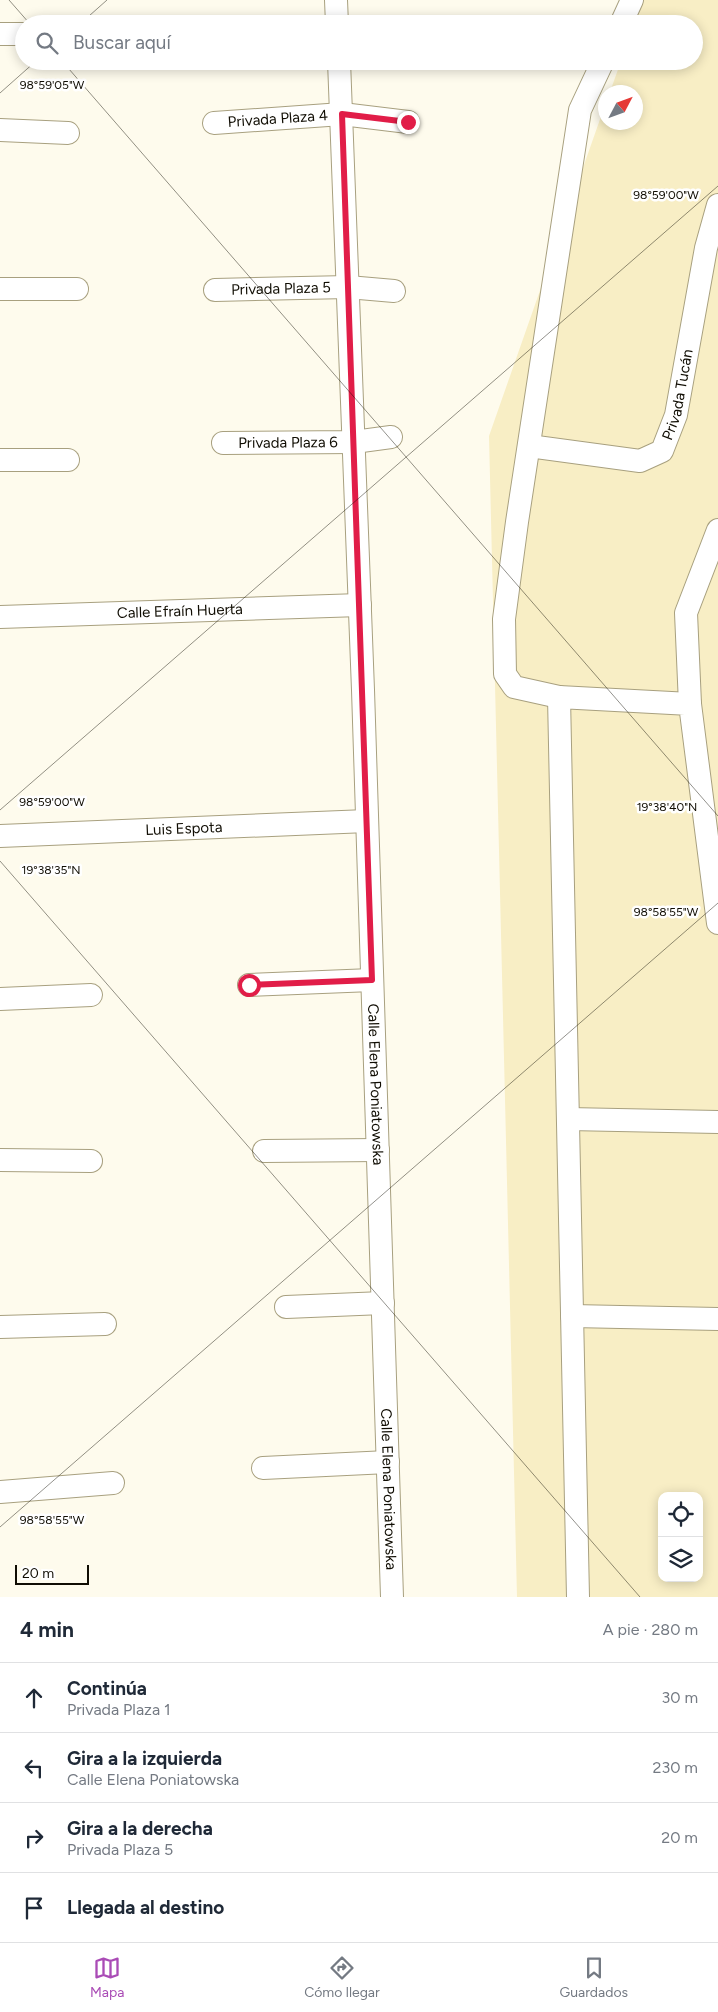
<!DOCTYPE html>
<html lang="es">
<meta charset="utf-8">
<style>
body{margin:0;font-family:Figtree,sans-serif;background:#f6f6f7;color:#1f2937}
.controls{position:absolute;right:15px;bottom:15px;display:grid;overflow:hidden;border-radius:10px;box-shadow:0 2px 12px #0003}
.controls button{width:45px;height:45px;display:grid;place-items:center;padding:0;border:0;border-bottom:1px solid #e0e1e3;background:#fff;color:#1f2937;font:25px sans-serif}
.compass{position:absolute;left:598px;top:85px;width:45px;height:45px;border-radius:50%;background:#fff;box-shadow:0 2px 12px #0003;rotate:49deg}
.scale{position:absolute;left:15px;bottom:12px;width:74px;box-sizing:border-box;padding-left:5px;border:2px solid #100d03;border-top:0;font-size:14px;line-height:18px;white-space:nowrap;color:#100d03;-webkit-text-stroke:4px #fff;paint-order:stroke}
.stop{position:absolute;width:15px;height:15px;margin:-11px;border:4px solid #e11d48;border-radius:50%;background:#fff}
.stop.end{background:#e11d48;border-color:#fff;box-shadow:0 1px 5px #0008}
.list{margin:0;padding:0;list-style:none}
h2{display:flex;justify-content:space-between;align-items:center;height:65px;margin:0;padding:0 20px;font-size:21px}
h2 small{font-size:16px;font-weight:400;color:#747a83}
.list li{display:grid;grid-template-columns:32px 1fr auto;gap:15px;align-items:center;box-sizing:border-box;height:70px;padding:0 20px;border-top:1px solid #e0e1e3}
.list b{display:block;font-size:19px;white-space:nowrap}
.list p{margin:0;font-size:16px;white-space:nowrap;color:#747a83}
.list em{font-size:16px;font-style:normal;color:#747a83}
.icon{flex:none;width:28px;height:28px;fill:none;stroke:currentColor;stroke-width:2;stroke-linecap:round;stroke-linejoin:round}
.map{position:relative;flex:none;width:718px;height:1597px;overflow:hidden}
.search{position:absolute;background:#fff;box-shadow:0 2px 12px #0003;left:15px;right:15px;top:15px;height:55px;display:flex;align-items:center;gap:12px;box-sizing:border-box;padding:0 18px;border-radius:28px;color:#747a83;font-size:19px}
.sheet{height:345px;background:#fff}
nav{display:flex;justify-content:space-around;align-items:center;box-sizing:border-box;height:70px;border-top:1px solid #e0e1e3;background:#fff;font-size:14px;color:#747a83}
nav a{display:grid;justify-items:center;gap:2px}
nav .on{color:#aa4cb6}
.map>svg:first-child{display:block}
.green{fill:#f8eec5;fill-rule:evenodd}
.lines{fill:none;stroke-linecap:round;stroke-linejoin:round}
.minor-casing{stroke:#a8a07f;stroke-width:24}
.minor{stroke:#fff;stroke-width:22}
.route{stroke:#e11d48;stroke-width:6}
.ticks{fill:none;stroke:#100d03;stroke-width:1;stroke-opacity:0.45}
.labels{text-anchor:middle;stroke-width:5;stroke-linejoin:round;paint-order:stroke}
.street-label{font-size:15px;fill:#100d03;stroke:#fff}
.ticks-label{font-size:12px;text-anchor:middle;fill:#100d03;stroke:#fff;stroke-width:5;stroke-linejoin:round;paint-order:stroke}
</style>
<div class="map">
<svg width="718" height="1597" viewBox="0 0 718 1597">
<rect width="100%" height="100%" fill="#fefbed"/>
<path class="green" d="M643 0H718V1597H517L489 436 605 105 606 122H636V92H610L621 61H694V24H634ZM662 1496H699V1578H662Z"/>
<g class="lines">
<g class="minor-casing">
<g id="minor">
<path d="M336 0 337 24"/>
<path d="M621 24 632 0"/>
<path d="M0 34H24"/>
<path id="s1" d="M339 61 363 690 392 1597"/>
<path id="s2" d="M214 123 342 114 408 122"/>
<path d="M0 130 68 133"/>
<path d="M0 289H77"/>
<path id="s3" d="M215 290 348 287 394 291"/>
<path id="s4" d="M223 443 354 442 391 437"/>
<path id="s5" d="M529 446 640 461 662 451 676 415 706 248 718 205"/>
<path d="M0 460H68"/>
<path id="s6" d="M0 617 360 605"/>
<path d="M559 697 514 687 505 674 504 619 517 522 580 110 603 61"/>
<path d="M690 704 686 613 718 530"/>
<path id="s7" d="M0 836 367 821"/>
<path d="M249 985 372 980"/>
<path d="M0 999 91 995"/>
<path d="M568 1119 718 1122"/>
<path d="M264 1151 378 1150"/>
<path d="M0 1160 91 1161"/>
<path d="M286 1307 383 1303"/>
<path d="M572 1316 718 1319"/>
<path d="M0 1327 105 1324"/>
<path d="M263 1468 388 1462"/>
<path d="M0 1492 113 1483"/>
<path d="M578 1597 559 697 690 704 718 923"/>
</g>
</g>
<use href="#minor" class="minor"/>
</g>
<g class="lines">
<path class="route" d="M249 985 372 980 342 114 408 122"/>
</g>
<path class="ticks" d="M9 0 30 24M80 24 107 0M62 61 718 816M0 93 36 61M0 810 718 186M0 861 640 1597M0 1527 718 903"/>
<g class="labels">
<g class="street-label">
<text dy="5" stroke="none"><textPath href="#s2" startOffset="64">Privada Plaza 4</textPath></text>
<text dy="5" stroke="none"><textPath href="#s3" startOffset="66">Privada Plaza 5</textPath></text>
<text dy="5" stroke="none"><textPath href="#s5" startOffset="195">Privada Tucán</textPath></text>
<text dy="5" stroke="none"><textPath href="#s4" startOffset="65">Privada Plaza 6</textPath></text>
<text dy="5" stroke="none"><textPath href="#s6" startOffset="180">Calle Efraín Huerta</textPath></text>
<text dy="5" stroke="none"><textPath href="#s7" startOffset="184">Luis Espota</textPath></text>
<text dy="5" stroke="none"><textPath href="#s1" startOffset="1024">Calle Elena Poniatowska</textPath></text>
<text dy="5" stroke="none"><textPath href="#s1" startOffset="1429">Calle Elena Poniatowska</textPath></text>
</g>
</g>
<g class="ticks-label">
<text x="52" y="89">98°59'05"W</text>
<text x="666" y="199">98°59'00"W</text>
<text x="52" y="806">98°59'00"W</text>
<text x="667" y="811">19°38'40"N</text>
<text x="51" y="874">19°38'35"N</text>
<text x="666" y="916">98°58'55"W</text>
<text x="52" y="1524">98°58'55"W</text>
</g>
</svg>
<div class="controls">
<button><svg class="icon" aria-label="locate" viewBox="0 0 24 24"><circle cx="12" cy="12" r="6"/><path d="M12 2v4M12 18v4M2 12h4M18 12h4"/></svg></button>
<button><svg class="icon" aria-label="layers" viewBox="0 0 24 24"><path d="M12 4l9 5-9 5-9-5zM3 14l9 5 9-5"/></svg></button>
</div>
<svg class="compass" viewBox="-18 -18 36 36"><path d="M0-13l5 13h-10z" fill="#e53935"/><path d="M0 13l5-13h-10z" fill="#747a83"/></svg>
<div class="scale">20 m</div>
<div class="stop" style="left:249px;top:985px"></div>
<div class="stop end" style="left:408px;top:122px"></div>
<div class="search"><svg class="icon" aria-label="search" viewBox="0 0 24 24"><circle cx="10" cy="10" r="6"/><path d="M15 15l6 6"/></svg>Buscar aquí</div>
</div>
<section class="sheet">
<h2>4 min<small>A pie · 280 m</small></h2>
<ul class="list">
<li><svg class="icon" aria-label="ahead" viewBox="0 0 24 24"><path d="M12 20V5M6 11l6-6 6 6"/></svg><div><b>Continúa</b><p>Privada Plaza 1</p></div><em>30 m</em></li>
<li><svg class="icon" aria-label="left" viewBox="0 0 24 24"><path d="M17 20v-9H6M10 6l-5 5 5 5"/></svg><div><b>Gira a la izquierda</b><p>Calle Elena Poniatowska</p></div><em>230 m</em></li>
<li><svg class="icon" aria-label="right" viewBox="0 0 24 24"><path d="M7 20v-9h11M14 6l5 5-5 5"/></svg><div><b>Gira a la derecha</b><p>Privada Plaza 5</p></div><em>20 m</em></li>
<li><svg class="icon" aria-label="arrive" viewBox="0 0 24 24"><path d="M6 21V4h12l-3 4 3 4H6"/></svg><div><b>Llegada al destino</b></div></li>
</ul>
</section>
<nav>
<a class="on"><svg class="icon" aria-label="map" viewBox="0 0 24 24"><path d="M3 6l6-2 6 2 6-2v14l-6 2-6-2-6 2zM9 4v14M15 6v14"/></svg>Mapa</a>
<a><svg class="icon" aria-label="directions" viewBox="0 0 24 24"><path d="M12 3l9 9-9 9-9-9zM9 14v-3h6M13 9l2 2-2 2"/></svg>Cómo llegar</a>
<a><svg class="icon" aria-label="saved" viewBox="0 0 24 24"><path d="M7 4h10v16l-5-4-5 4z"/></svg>Guardados</a>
</nav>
